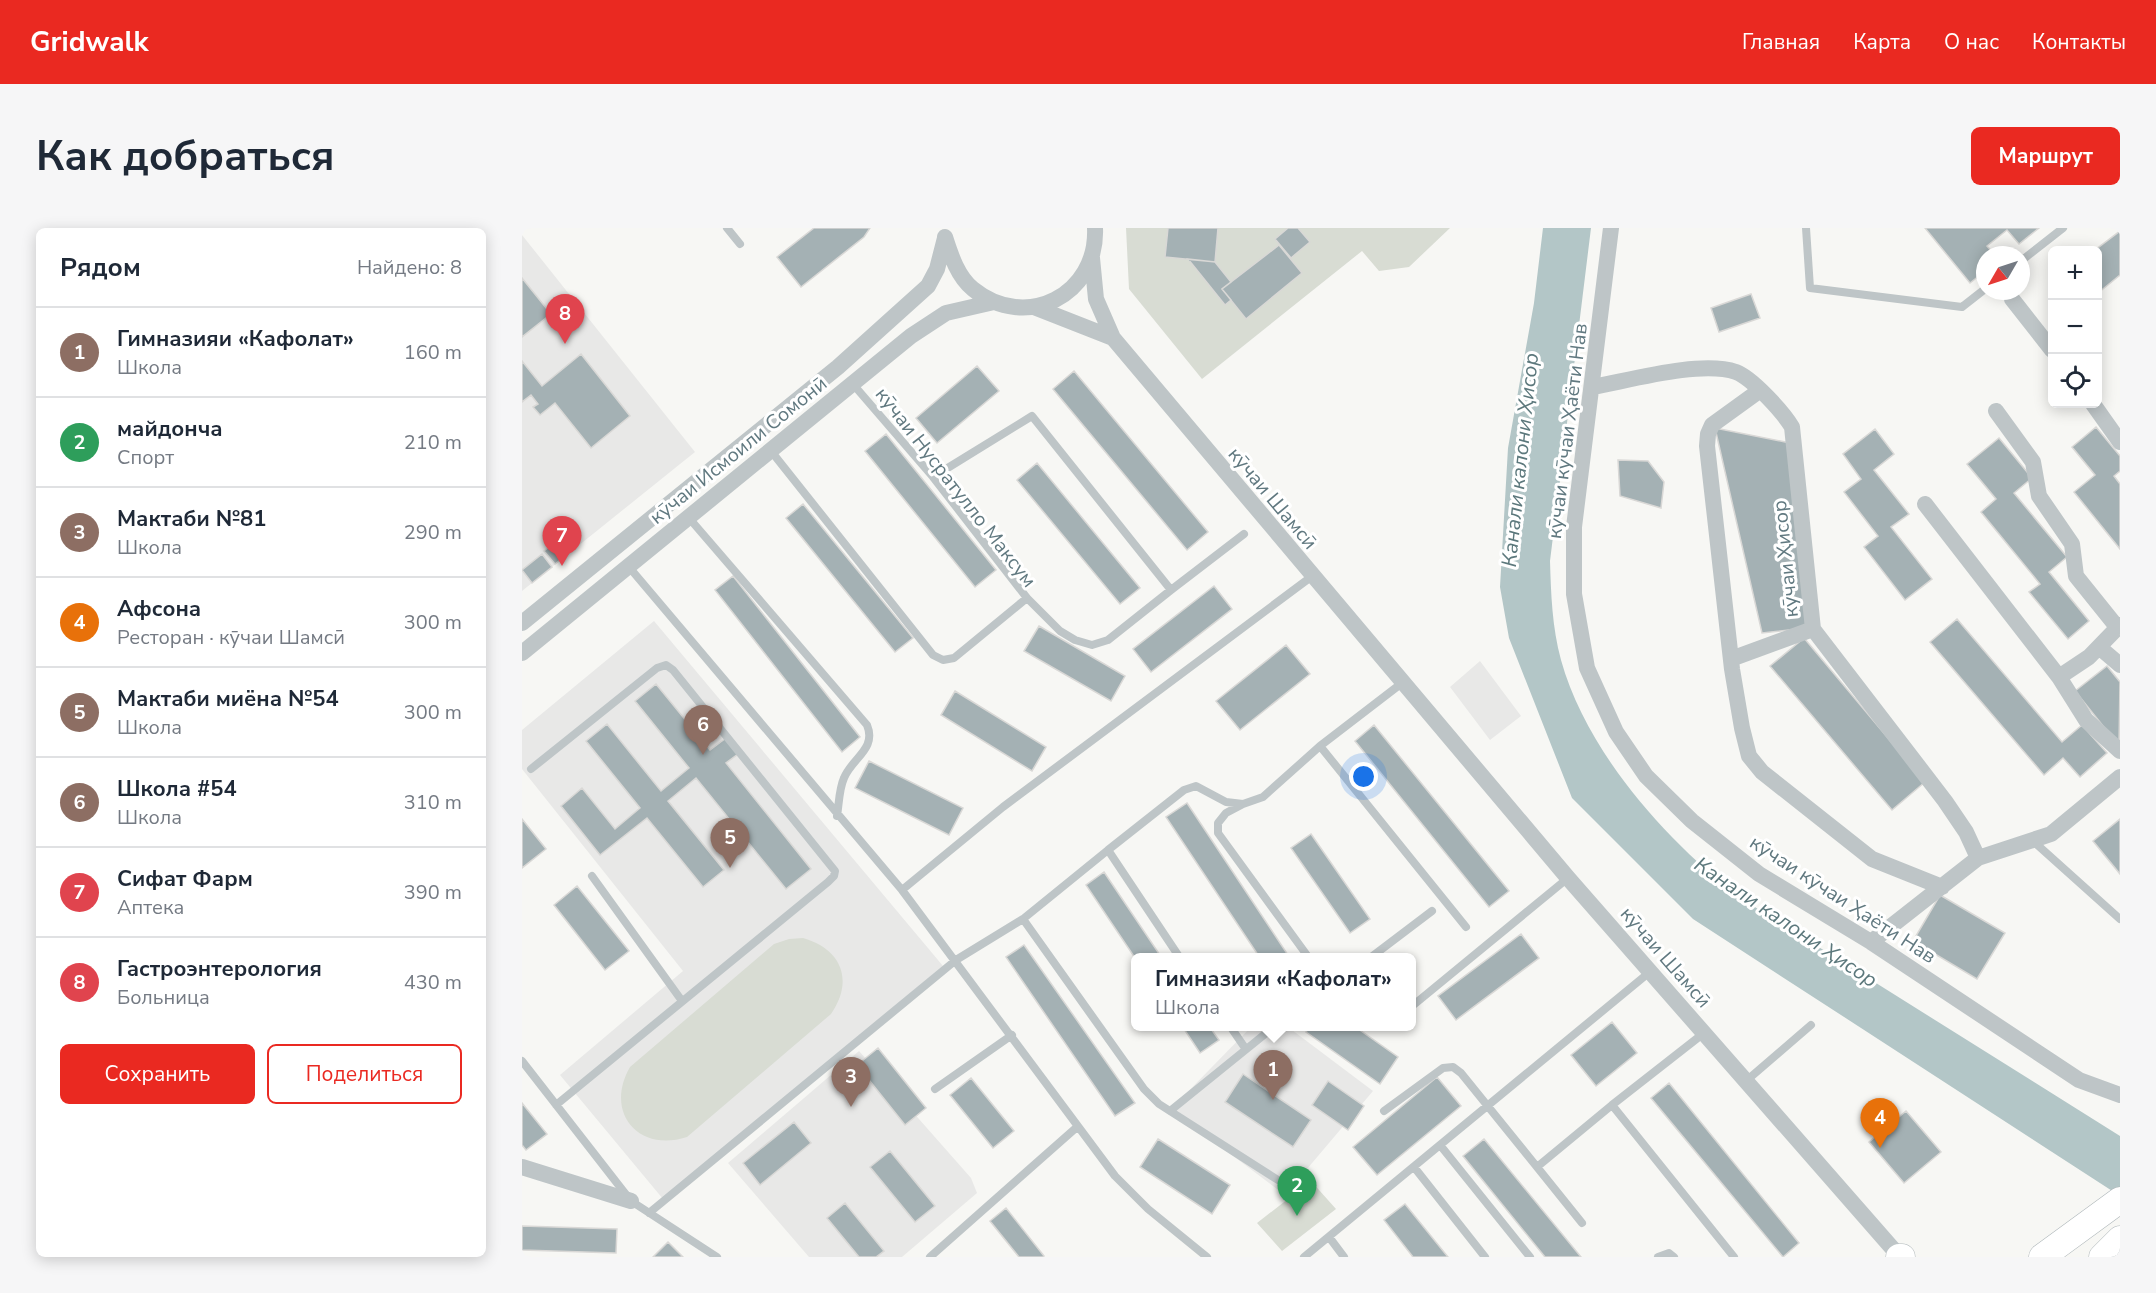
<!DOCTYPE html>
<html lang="ru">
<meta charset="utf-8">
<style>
body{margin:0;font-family:"Nunito Sans",sans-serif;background:#f6f6f7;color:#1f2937}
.controls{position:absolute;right:18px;top:18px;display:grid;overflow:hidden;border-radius:9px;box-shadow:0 3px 15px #0003}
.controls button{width:54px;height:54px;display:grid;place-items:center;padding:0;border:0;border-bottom:2px solid #e0e1e3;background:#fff;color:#1f2937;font:30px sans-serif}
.compass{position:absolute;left:1454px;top:18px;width:54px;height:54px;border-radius:50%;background:#fff;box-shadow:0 3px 15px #0003;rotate:231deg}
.you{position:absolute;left:842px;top:549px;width:21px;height:21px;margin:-15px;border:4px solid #fff;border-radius:50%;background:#1a73e8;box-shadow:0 0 0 9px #1a73e833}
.badge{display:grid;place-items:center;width:39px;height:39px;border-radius:50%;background:#ea2921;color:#fff;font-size:20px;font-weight:700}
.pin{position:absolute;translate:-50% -50px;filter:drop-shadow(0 2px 3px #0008)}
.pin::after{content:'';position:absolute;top:32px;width:21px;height:18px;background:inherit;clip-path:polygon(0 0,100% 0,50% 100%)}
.popup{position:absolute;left:609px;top:725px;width:285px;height:78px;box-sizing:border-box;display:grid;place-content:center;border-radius:9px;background:#fff;filter:drop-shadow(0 2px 4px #0005);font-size:20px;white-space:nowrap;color:#747a83}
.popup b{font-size:22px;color:#1f2937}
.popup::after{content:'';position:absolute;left:50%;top:100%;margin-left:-12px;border:12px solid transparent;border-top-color:#fff}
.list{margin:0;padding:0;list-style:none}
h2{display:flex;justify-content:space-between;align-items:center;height:78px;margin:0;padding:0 24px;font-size:26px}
h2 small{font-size:20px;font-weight:400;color:#747a83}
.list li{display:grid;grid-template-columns:39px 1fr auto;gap:18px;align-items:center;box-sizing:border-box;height:90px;padding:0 24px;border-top:2px solid #e0e1e3}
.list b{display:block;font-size:22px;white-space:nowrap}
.list p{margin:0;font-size:20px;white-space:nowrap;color:#747a83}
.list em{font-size:20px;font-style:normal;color:#747a83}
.actions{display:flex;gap:12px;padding:18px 24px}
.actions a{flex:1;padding:14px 0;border:2px solid #ea2921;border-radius:9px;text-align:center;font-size:21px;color:#ea2921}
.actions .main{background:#ea2921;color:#fff}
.icon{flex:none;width:33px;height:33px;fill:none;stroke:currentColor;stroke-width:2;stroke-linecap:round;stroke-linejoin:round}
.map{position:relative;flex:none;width:1598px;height:1029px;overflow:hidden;border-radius:9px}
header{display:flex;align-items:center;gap:36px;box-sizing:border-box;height:84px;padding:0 30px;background:#ea2921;color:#fff}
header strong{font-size:28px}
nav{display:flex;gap:33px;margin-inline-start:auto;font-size:21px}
.intro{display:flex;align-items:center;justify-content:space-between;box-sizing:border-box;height:144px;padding:0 36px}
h1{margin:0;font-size:42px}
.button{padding:15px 27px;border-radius:9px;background:#ea2921;color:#fff;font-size:21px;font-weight:700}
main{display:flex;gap:36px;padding:0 36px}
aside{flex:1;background:#fff;border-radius:9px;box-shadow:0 3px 15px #0003}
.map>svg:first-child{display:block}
.built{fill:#e8e8e7}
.green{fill:#d8dcd3}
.water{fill:#b3c6c7}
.building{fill:#a4b1b4;stroke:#d9d8d6;stroke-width:1.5}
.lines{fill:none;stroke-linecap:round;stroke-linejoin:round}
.primary-casing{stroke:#afb7ba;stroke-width:27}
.lane{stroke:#bec5c7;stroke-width:8}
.street{stroke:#bec5c7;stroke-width:16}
.primary{stroke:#fff;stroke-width:26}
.labels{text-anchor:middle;stroke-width:6;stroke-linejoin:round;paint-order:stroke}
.street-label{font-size:20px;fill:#617980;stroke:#fff}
.water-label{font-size:21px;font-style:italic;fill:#5c787c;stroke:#fff}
</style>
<header>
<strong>Gridwalk</strong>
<nav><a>Главная</a><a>Карта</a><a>О нас</a><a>Контакты</a></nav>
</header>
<div class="intro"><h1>Как добраться</h1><a class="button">Маршрут</a></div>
<main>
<aside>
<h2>Рядом<small>Найдено: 8</small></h2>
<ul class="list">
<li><span class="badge" style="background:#8d6e63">1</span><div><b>Гимназияи «Кафолат»</b><p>Школа</p></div><em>160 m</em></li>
<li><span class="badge" style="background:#2e9e5b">2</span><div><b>майдонча</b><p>Спорт</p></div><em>210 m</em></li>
<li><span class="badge" style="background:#8d6e63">3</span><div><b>Мактаби №81</b><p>Школа</p></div><em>290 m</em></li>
<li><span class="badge" style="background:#e8710a">4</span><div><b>Афсона</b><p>Ресторан · кӯчаи Шамсӣ</p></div><em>300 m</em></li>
<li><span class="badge" style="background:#8d6e63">5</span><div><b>Мактаби миёна №54</b><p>Школа</p></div><em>300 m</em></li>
<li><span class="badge" style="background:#8d6e63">6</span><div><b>Школа #54</b><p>Школа</p></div><em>310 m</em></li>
<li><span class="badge" style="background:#e0444e">7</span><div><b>Сифат Фарм</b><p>Аптека</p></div><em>390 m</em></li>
<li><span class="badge" style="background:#e0444e">8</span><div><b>Гастроэнтерология</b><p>Больница</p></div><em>430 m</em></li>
</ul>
<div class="actions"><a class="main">Сохранить</a><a>Поделиться</a></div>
</aside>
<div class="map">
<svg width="1598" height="1029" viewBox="0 0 1598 1029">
<rect width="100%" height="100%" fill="#f7f7f4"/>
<path class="built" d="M0 7 173 224 0 363Z
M132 393 421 738 141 971 38 847 161 743 0 541V502Z
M958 433 999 488 968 512 928 459Z
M729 799H766L851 863 763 967 649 881Z
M337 823 449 950 455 965 380 1029H287L206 935Z"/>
<path class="green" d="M604 0H928L887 39 857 43 840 23 680 151 607 61Z
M281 710C320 721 332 753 309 786L165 909C116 925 82 884 108 839L252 716 267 711Z
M789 953 814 981 760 1023 735 995Z"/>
<path class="water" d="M1021 0H1069L1028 333C1029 366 1030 399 1039 432 1065 525 1145 614 1220 671L1598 908V968L1171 691 1050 570 987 410 978 359 986 220 1012 75Z"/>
<path class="building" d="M292 0H348L342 9 279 59 255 29Z
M646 0H696L693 34 643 29Z
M766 0H776L788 14 769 30 753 11Z
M1403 0H1517L1497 16 1485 2 1465 18 1473 27H1463V43L1448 55Z
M1598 3V47L1576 65V22H1573Z
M757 17 780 45 724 91 700 61Z
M666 31 693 34 709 54 700 61 709 72 703 77Z
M0 50 29 86 0 109Z
M1229 66 1238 90 1197 104 1189 80Z
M59 126 108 188 69 220 33 175 18 187 11 179 16 176 9 167 0 174V133L20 158Z
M455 138 477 163 415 215 394 190Z
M552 143 686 304 665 322 531 161Z
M1574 199 1598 228V243L1592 248 1598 256V321L1552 264 1573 247 1550 219Z
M1193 200 1268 215 1285 400 1240 405Z
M1353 201 1372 226 1352 242 1387 286 1369 299 1410 351 1383 372 1342 319 1356 308 1322 264 1339 251 1321 226Z
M364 206 474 342 453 359 343 223Z
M1477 210 1510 250 1492 265 1545 329 1527 344 1567 393 1546 411 1507 364 1518 356 1459 284 1474 271 1445 236Z
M1096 232 1126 233 1142 254 1139 280 1098 268Z
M515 235 618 360 598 376 495 252Z
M281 276 391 410 373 424 264 290Z
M35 312 46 326 33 336 22 323Z
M20 326 30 339 10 355 0 342Z
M211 348 338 509 320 524 193 362Z
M692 358 710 381 629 444 611 421Z
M1435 391 1540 514 1560 497 1585 525 1558 549 1541 530 1522 547 1408 414Z
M517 398 603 448 589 473 502 423Z
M1282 410 1403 554 1370 582 1248 438Z
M764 417 788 446 718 502 694 473Z
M1585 438 1598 454 1597 518 1553 463Z
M134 456 188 522 204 510 216 526 204 535 289 641 264 661 174 550 146 573 202 642 181 659 125 590 78 627 39 578 60 560 93 601 118 580 64 513 85 496 139 563 167 540 113 473Z
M433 463 524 519 510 543 419 487Z
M852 497 987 663 967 679 833 513Z
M347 533 441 580 427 607 333 560Z
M665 575 768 730H738L644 589Z
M0 591 24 621 0 640Z
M1598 591V646L1571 613Z
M789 606 848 691 828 705 769 620Z
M582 644 640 730H613L564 657Z
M55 658 107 723 83 742 32 677Z
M1418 667 1483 705 1455 751 1391 713Z
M999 706 1017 730 934 792 916 768Z
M502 717 613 875 593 888 484 729Z
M1090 794 1115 825 1074 858 1049 827Z
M660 798H687L697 812 678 825Z
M788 798H832L876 829 858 856 784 804Z
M356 820 404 880 383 897 335 837Z
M721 846 789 892 771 919 703 874Z
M915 849 939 878 855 947 831 919Z
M449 850 492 903 471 920 428 867Z
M806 853 842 878 826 902 790 877Z
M1147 855 1277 1015 1261 1029 1129 870Z
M0 875 25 906 4 922 0 917Z
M1384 883 1419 924 1382 955 1347 914Z
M272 894 289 915 238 957 221 935Z
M636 911 708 957 690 986 618 939Z
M962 911 1059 1029H1023L941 928Z
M368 923 413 978 393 994 348 939Z
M323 975 362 1023 354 1029H337L305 990Z
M883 976 926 1029H891L862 992Z
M484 980 522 1028 521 1029H497L468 993Z
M0 998 95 1001 94 1025 0 1022Z
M146 1014 161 1029H131Z"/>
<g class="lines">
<g class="primary-casing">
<path id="primary" d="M1377 1029H1380
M1520 1029 1598 972
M1580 1029 1598 1011"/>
</g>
<path class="lane" d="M205 0 218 16
M1284 0 1288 60 1440 79 1463 61
M1499 33 1541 0
M249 223 411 427 421 432 432 430 505 370 411 249 330 155
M411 249 510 188 649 362 722 306
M167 290 345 497C355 521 330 530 322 550 317 561 317 576 315 588
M107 339 380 662 593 948 626 981 685 1029
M505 370 538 403 553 412 570 417 586 412 649 362
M798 518 944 699
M9 541 135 440 144 437 151 442 313 643 312 648 306 654 34 877
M721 576 704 585 696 595V605L787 730
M1511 613 1598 691
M70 648 160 773
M380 662 481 579 789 349
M501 691 622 861 637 876 756 952
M658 730 586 622 662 562 674 558 704 574 721 576 741 569 798 518 880 455
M848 730 910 683
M889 779 1046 650
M708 798 723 820
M1182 805 1090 877 1212 1029
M0 833 109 973 195 1029
M1224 853 1289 797
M413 861 490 807
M648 883 753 798
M862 883 921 840 931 839 939 845 1015 939
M918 917 1008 1029
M892 939 963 1029
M127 985 434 732 501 691 586 622
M1060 995 1015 939 1090 877
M807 1009 822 1029
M408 1029 555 899
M782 1029 1129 743
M1136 1029 1147 1025 1152 1029"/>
<path class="street" d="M1089 0 1052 299V366L1065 440 1094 504 1124 548 1170 593 1237 646 1349 714 1557 852 1598 867
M423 9C429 28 436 49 451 61 504 104 576 67 573 0
M570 30 574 71 591 110 1046 650 1378 1029
M1490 71 1530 122
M512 79 591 110
M1071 159C1109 152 1179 132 1214 144 1230 150 1261 184 1270 199L1291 401 1423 573 1444 604 1456 630 1349 714
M1237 163 1190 197 1186 206 1185 218 1210 441 1220 500 1227 528 1240 544 1350 631 1420 659
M1571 176 1598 214
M1474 183 1511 234 1517 268 1550 316 1554 348 1595 399
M1403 276 1537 449 1564 492 1598 523
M0 395 316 139 406 58 415 41 423 10
M1577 419 1598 437
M0 425 389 108 424 85 472 74
M1209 431 1291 401
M1537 449 1567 429 1598 397
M1456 630 1529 606 1598 549
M0 939 109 973"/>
<use href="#primary" class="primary"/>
</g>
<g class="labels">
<g class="street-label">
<text transform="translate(1045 203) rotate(-83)" y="7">кӯчаи кӯчаи Ҳаёти Нав</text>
<text transform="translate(216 222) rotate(-39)" y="7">кӯчаи Исмоили Сомонӣ</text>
<text transform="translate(434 259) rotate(52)" y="7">кӯчаи Нусратулло Максум</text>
<text transform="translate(751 270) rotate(50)" y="7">кӯчаи Шамсӣ</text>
<text transform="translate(1263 331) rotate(-96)" y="7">кӯчаи Ҳисор</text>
<text transform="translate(1321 671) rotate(33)" y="7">кӯчаи кӯчаи Ҳаёти Нав</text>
<text transform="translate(1144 729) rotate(49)" y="7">кӯчаи Шамсӣ</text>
</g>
<g class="water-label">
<text transform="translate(998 232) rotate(-84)" y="7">Канали калони Ҳисор</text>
<text transform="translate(1264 694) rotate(34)" y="7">Канали калони Ҳисор</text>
</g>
</g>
</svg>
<div class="controls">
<button>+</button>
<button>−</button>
<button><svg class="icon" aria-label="locate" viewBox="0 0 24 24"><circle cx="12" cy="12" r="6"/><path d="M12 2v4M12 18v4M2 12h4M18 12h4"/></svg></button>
</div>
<svg class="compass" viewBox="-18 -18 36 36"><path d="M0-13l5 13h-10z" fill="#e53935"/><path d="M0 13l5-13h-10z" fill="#747a83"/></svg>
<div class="you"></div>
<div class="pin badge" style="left:751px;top:872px;background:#8d6e63">1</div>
<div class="popup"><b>Гимназияи «Кафолат»</b>Школа</div>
<div class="pin badge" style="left:775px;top:988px;background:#2e9e5b">2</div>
<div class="pin badge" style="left:329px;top:879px;background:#8d6e63">3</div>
<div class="pin badge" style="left:1358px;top:920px;background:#e8710a">4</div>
<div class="pin badge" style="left:208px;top:640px;background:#8d6e63">5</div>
<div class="pin badge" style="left:181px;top:527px;background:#8d6e63">6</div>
<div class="pin badge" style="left:40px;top:338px;background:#e0444e">7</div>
<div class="pin badge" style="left:43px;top:116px;background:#e0444e">8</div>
</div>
</main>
